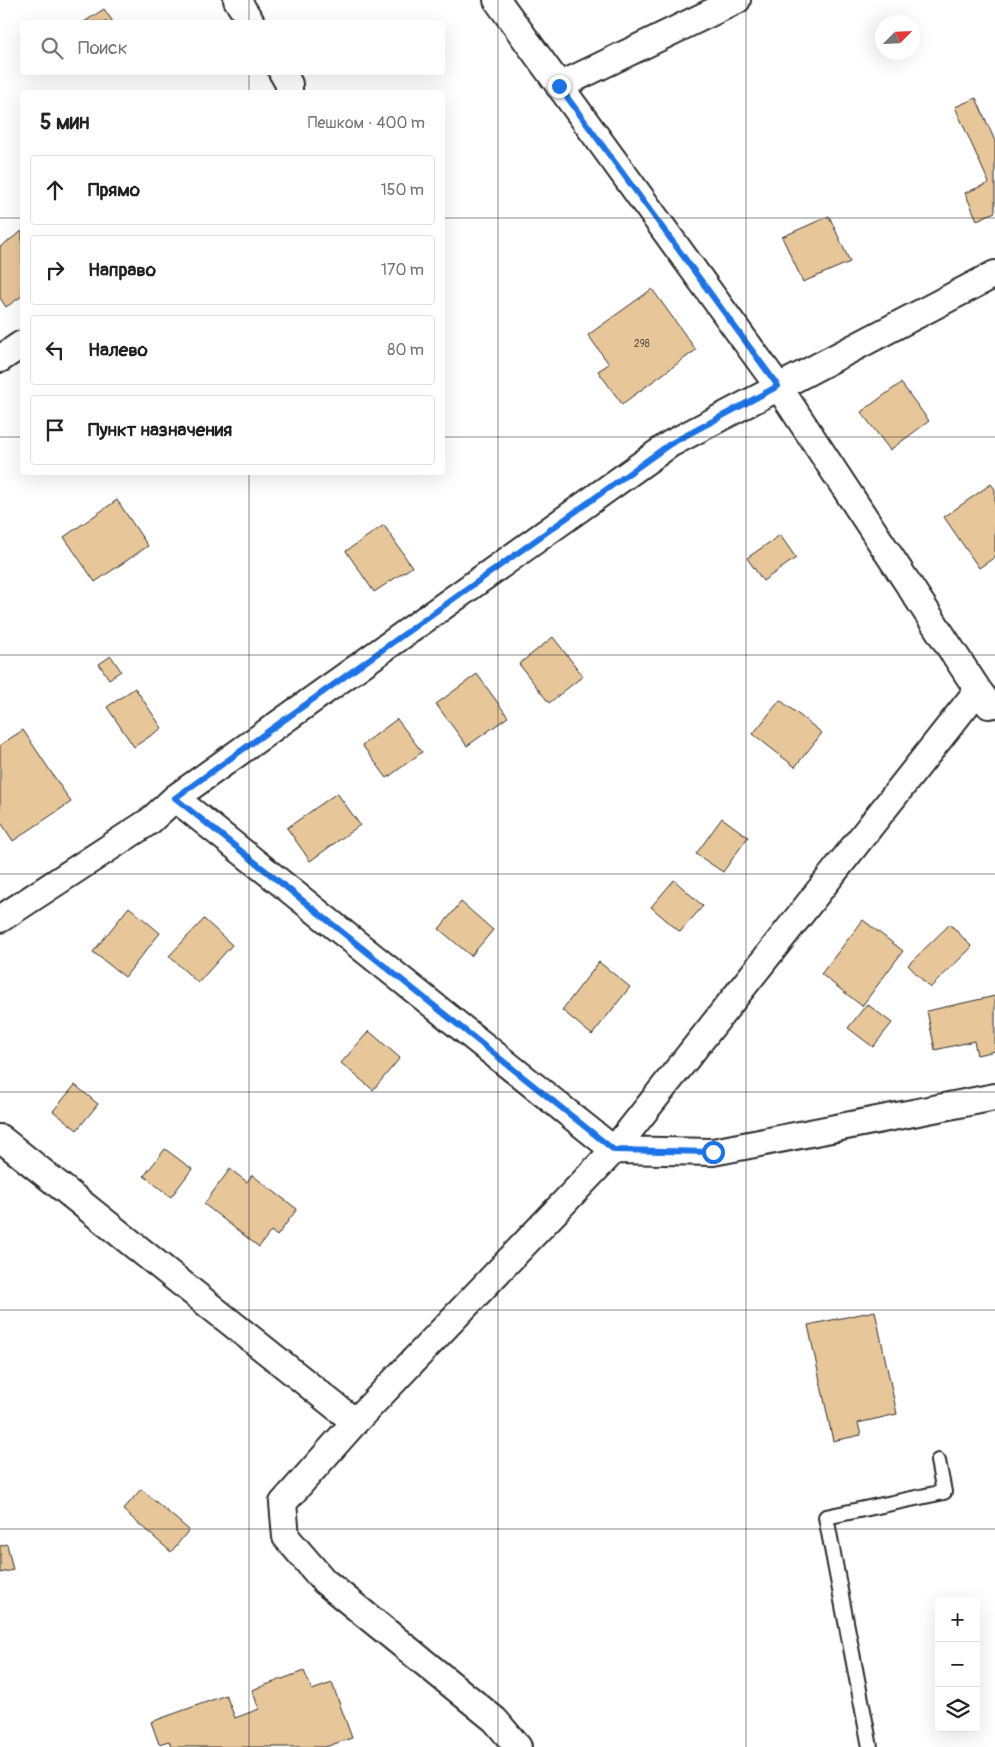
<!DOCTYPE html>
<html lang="ru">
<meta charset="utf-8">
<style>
body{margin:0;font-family:Pangolin,sans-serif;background:#f6f6f6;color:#222}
.controls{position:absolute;right:15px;bottom:15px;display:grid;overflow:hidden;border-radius:5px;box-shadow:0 5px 20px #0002}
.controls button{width:45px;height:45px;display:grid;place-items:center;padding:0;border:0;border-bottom:1px solid #e0e0e0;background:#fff;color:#222;font:25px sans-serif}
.compass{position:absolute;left:875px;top:15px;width:45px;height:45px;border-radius:50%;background:#fff;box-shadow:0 5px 20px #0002;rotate:66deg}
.stop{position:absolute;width:15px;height:15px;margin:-11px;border:4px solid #1a73e8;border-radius:50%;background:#fff}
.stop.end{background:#1a73e8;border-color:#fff;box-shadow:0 1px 5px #0008}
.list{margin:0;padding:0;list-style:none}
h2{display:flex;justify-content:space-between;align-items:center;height:65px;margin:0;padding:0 20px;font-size:21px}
h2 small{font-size:16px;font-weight:400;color:#767676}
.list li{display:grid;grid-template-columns:32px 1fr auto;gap:15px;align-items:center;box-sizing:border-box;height:70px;margin:0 10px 10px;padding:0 10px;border:1px solid #e0e0e0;border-radius:5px}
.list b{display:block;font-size:19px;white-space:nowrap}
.list em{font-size:16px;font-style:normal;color:#767676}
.icon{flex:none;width:28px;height:28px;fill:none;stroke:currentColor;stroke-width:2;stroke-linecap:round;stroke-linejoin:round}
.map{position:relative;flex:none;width:995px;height:1747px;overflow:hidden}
.search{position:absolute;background:#fff;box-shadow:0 5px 20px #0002;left:20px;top:20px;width:425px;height:55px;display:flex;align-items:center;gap:12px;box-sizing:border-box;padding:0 18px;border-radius:5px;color:#767676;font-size:19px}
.panel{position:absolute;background:#fff;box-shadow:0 5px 20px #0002;left:20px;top:90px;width:425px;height:385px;border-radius:5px}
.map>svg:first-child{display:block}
.building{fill:#e7c699;stroke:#2b2b2b}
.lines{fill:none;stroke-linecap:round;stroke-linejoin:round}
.lane-casing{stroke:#2b2b2b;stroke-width:18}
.street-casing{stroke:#2b2b2b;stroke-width:30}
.lane{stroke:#fff;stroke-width:14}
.street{stroke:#fff;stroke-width:26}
.route{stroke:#1a73e8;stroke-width:6}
.grid{fill:none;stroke:#2b2b2b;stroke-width:1;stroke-opacity:0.55}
.labels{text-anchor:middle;stroke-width:5;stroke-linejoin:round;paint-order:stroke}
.number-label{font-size:10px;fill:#5a5246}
</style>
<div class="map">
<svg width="995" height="1747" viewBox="0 0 995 1747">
<rect width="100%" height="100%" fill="#fff"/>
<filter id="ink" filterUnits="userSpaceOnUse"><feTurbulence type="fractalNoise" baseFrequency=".02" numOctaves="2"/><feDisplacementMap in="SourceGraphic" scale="10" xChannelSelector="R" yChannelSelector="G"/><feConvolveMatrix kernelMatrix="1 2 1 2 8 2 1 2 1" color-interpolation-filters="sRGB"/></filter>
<g filter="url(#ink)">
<path class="building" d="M104 9 113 22H84Z
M976 98 995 141V212L977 220 965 193 989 183 955 107Z
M829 216 850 262 803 282 782 237Z
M22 231V296L6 307 0 298V247Z
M652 289 696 350 622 404 598 371 609 364 588 335Z
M901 383 929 421 890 450 861 412Z
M991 484 995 489V557L979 568 944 517Z
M117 500 148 546 95 582 64 537Z
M384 525 412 567 374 592 346 551Z
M780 535 796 558 763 581 747 558Z
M553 637 583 676 549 703 519 664Z
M111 656 121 671 109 679 99 664Z
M477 674 508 717 467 746 436 704Z
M135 688 162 728 134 747 107 707Z
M780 700 822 733 795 767 753 734Z
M397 719 422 752 387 778 362 745Z
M23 730 71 802 13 841 0 821V745Z
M337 793 360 825 310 861 287 828Z
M722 818 748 837 723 872 696 854Z
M674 880 703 906 680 932 651 907Z
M461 902 493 930 471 956 439 929Z
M129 907 160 933 125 977 93 952Z
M204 919 232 945 198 983 169 956Z
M863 920 903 951 862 1006 821 974Z
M950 924 972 947 930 988 908 965Z
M599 962 630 987 592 1035 562 1010Z
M995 996V1051L977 1055 974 1041 935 1050 927 1011Z
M867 1004 892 1023 873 1047 848 1028Z
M369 1031 400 1058 373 1090 341 1063Z
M75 1085 98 1104 77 1130 53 1111Z
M165 1149 192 1169 171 1197 144 1176Z
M230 1169 247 1182 252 1175 297 1209 277 1236 271 1231 259 1247 204 1204Z
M875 1311 897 1414 858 1423 861 1435 833 1441 808 1325Z
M141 1489 189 1530 171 1552 123 1510Z
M7 1544 13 1570 0 1573V1546Z
M304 1671 312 1690 332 1683 352 1738 325 1747H171L169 1741 159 1744 151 1722 226 1695 235 1718 259 1709 252 1690Z"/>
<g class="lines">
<g class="lane-casing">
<path id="lane" d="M870 1747 826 1517 944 1492 938 1461"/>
</g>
<g class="street-casing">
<path id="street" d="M237 0 251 22
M497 0 778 386 978 690 989 705 995 704
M282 72 289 84V92
M559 86 737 0
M0 359 22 344
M175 798 614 1150 713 1152 995 1097
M0 919 150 821 175 798 670 444 995 274
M0 1138 355 1422
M518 1747 495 1720 324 1581 286 1537 283 1503 355 1422 614 1150 978 690"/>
</g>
<use href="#lane" class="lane"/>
<use href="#street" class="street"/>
</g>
</g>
<g class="lines" filter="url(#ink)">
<path class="route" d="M559 86 778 386 670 444 175 798 614 1150 713 1152"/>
</g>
<path class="grid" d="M249 0V22M498 0V1747M746 0V1747M249 72V92M0 218H22M442 218H995M0 437H22M442 437H995M249 472V1747M0 655H995M0 874H995M0 1092H995M0 1310H995M0 1529H995"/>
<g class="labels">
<g class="number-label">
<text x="642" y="347">298</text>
</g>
</g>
</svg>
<div class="controls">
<button>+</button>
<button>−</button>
<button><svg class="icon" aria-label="layers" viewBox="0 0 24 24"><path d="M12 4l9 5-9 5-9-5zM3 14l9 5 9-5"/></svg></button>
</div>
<svg class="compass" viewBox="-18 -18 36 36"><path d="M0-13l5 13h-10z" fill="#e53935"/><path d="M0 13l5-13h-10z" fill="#767676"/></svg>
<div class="stop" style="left:713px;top:1152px"></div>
<div class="stop end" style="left:559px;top:86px"></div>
<div class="search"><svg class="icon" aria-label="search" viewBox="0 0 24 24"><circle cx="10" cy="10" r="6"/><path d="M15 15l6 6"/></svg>Поиск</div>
<section class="panel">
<h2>5 мин<small>Пешком · 400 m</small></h2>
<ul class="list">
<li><svg class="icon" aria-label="ahead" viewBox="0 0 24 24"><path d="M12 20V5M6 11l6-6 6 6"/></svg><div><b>Прямо</b></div><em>150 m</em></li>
<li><svg class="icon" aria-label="right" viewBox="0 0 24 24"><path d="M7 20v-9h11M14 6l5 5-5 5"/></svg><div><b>Направо</b></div><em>170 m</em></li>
<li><svg class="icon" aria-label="left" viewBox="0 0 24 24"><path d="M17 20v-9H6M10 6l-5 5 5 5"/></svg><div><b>Налево</b></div><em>80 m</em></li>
<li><svg class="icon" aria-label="arrive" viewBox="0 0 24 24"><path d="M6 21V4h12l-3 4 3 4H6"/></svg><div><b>Пункт назначения</b></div></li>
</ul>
</section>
</div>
